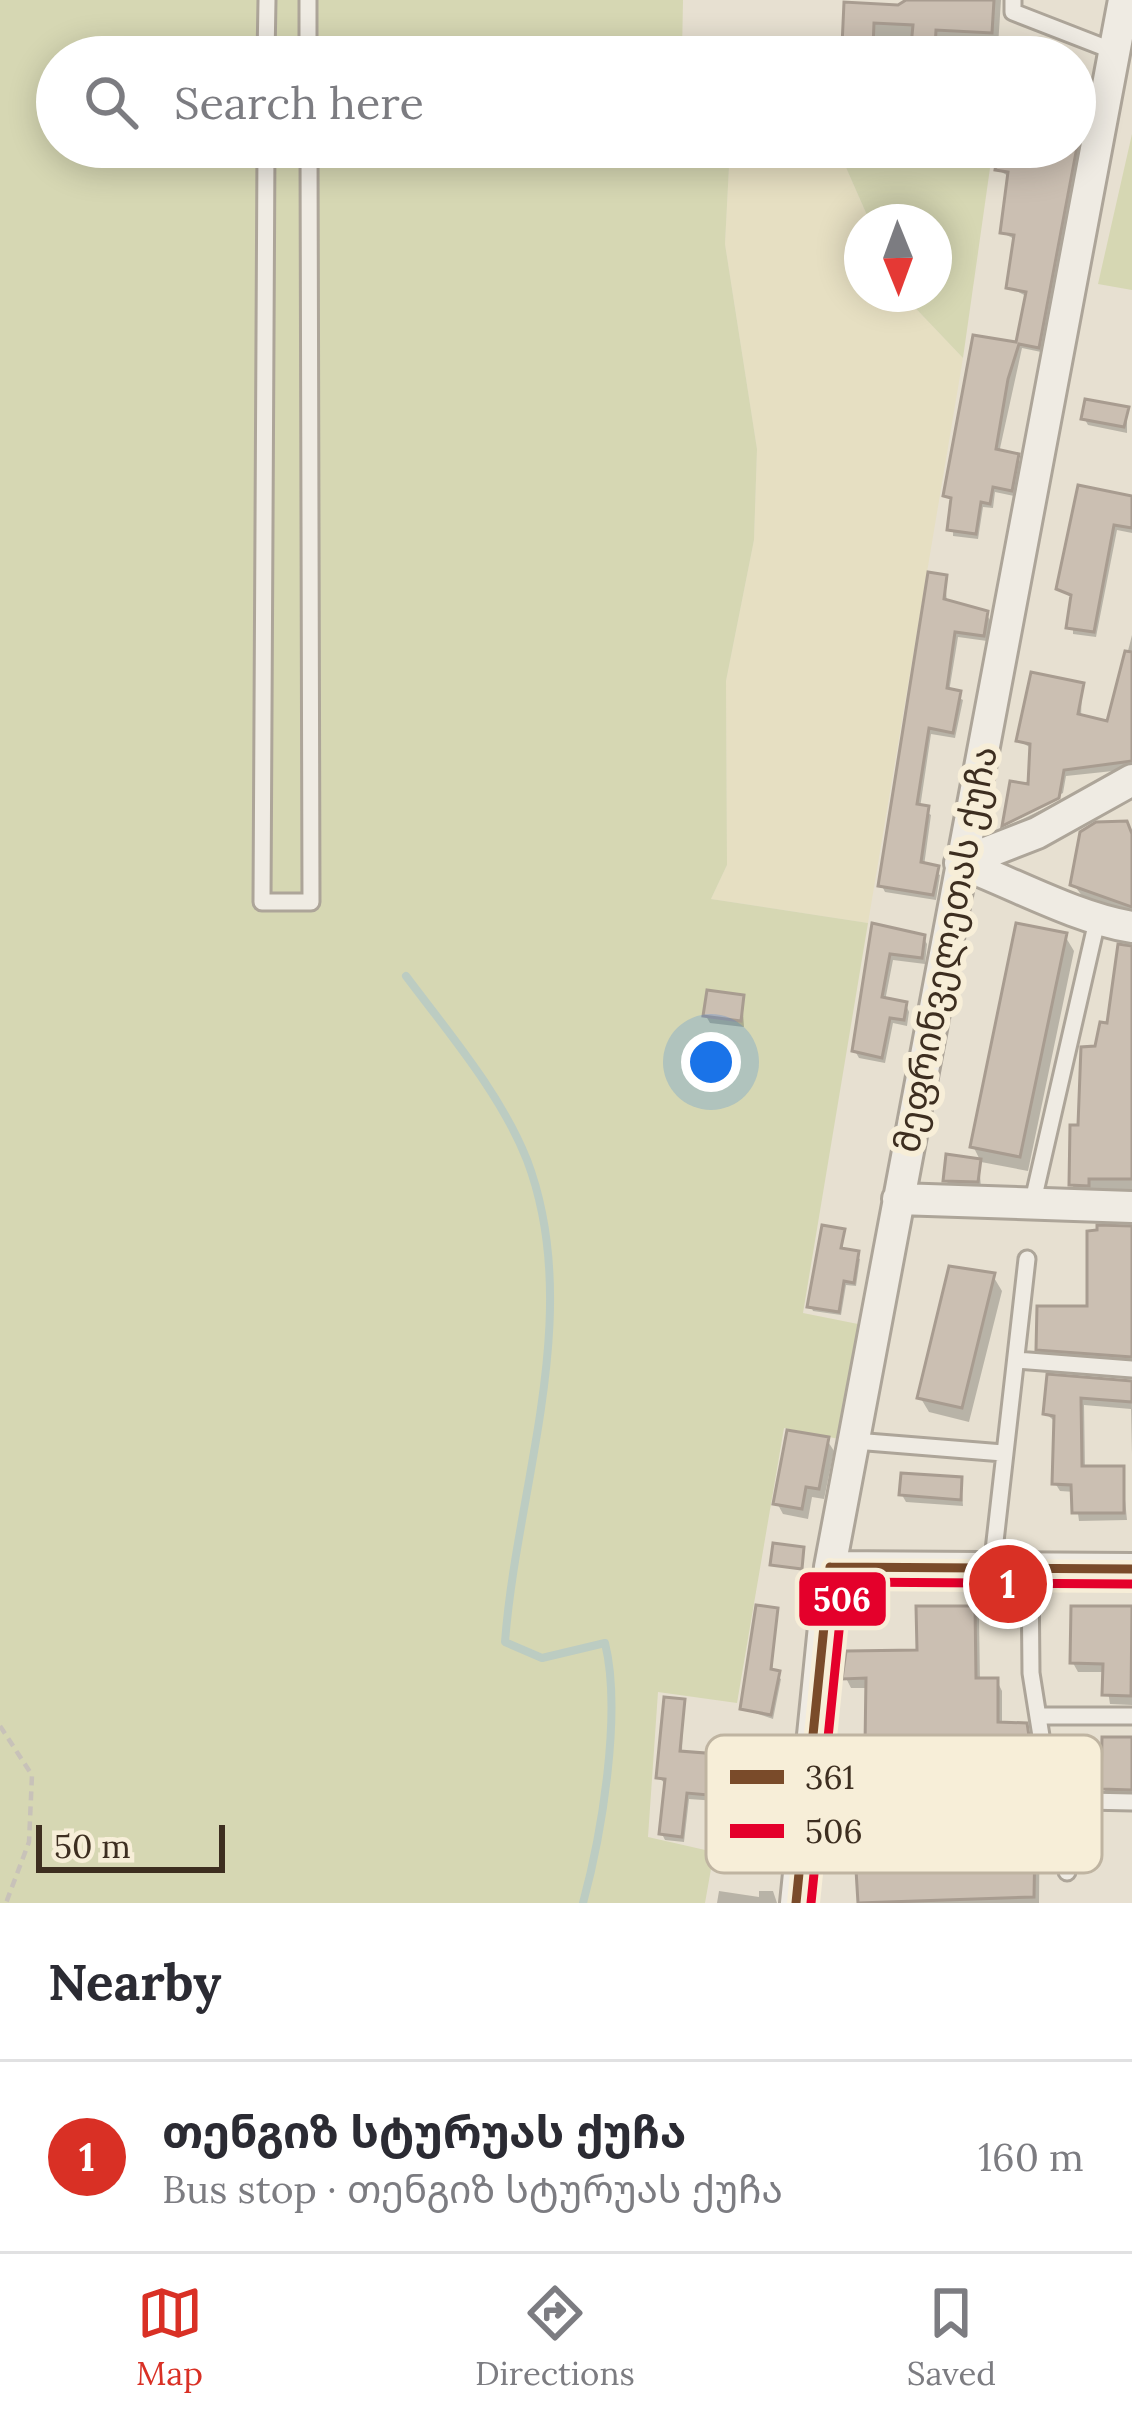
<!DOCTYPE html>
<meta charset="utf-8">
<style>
body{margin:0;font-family:Lora,"Noto Sans Georgian",serif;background:#f7f7f7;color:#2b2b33}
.compass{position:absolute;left:844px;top:204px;width:108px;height:108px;border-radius:50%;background:#fff;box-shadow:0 6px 30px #0003;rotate:179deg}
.scale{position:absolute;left:36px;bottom:30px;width:189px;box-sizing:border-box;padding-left:12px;border:6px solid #3d2e20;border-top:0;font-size:33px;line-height:42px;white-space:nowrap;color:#3d2e20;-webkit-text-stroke:9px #f7eed8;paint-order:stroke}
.you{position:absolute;left:711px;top:1062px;width:42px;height:42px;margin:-30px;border:9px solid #fff;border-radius:50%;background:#1a73e8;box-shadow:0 0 0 18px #1a73e833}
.badge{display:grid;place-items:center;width:78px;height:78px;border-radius:50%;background:#d93025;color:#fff;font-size:39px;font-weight:700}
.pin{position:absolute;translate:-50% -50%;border:6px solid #fff;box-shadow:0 3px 12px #0006}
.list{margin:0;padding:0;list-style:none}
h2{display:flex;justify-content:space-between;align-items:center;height:156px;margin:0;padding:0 48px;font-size:51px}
h2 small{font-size:39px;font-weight:400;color:#7c7c81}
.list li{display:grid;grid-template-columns:78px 1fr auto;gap:36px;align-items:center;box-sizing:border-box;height:192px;padding:0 48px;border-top:3px solid #e1e1e2}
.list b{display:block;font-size:45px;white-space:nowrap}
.list p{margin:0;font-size:39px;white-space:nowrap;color:#7c7c81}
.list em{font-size:39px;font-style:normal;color:#7c7c81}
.icon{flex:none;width:66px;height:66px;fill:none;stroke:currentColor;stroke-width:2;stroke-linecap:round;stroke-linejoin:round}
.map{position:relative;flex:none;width:1132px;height:1903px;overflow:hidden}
.search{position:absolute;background:#fff;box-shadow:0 6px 30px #0003;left:36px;right:36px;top:36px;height:132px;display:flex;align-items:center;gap:30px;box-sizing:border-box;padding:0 42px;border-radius:66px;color:#7c7c81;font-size:45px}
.sheet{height:348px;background:#fff}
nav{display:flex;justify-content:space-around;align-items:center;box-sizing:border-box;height:168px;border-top:3px solid #e1e1e2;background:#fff;font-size:33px;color:#7c7c81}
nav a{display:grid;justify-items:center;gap:6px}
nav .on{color:#d93025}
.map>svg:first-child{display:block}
.farmland{fill:#e6dfc2}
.green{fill:#d6d7b3}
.shadow{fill:#0003}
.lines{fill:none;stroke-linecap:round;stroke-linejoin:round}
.stream{stroke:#bcccc2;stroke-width:8}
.building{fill:#cbbfb2;stroke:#a89c90;stroke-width:3}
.service-casing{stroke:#ada599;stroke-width:21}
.minor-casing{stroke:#ada599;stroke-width:36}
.path{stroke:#c8c2b9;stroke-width:4.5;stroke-dasharray:9 6;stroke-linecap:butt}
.service{stroke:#efebe3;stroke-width:15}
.minor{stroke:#efebe3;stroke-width:30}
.bus-1-casing{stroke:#f7eed8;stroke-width:18}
.bus-2-casing{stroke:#f7eed8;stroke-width:18}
.bus-1{stroke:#7a4b2a;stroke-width:9}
.bus-2{stroke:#e4002b;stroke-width:9}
.labels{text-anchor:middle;stroke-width:12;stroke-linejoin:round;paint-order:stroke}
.street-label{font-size:36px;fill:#3d2e20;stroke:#f7eed8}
.key{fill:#f7eed8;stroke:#bfb4a1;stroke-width:3}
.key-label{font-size:33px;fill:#3d2e20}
.line-badge{stroke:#f7eed8;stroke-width:4.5}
.badge-label{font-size:33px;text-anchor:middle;font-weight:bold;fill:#fff}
</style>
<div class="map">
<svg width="1132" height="1903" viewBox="0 0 1132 1903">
<rect width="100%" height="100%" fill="#e7e0d1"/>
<path class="farmland" d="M730 147H837L870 222H862V294H902L963 358 868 923 711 899 727 865 726 681 754 540 757 449 725 244Z"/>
<path class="green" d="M0 0H683L682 53 903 57H57V147H730L725 244 757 449 754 540 726 681 727 865 711 899 868 923 803 1313 863 1325 844 1440 784 1428 737 1703 658 1692 648 1837 714 1852 705 1903H0Z
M1132 134V290L1098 284Z
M837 147H993L963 358 902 294H934V222H870Z"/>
<path class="shadow" d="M909 0H1001L998 46 942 43V57H921L915 38 881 37 880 57H852L845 45 847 6H908Z
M1075 111 1085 118 1041 352 1022 348 999 453 1021 463 1014 496 995 492 993 508 983 507 978 539 953 536 954 503 946 496 1018 346 1028 297 1009 287 1016 240 1003 233 1010 177 998 170 1002 147H1075Z
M1127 410V433L1088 425 1084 418Z
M1132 499V533L1117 530 1096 637 1073 634V599L1059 588Z
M945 577 947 603 986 614 990 620 987 641 958 637 949 692 963 700 955 738 931 734 920 808 931 815 924 866 940 875 936 900 885 892 882 886Z
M1132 635V769L1066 776 1063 793 1006 820V827L1005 825 1012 784 1031 788 1033 749 1019 741 1082 685 1081 718 1109 725Z
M1062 800 1061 805 1006 827Z
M1132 837V911L1083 897 1073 884Z
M875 927 923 937 927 944 925 964 893 960 885 1001 906 1005 909 1012 907 1026 893 1023 885 1063 859 1058 855 1051Z
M1065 936 1074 951 1028 1171 981 1162 973 1146Z
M1132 947V1189H1094V1196L1079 1195 1072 1185 1098 1049 1110 1027Z
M742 998 744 1027 710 1023 706 1016Z
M979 1162 981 1188 950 1187 946 1180Z
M1132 1227V1364L1044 1357 1039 1349 1090 1309Z
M843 1232V1252L860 1259 856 1286 846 1285 841 1315 813 1311 811 1306Z
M993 1276 1002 1291 969 1422 929 1412 920 1397Z
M1050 1378 1132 1384V1455L1131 1409 1084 1405 1085 1469H1122L1127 1520 1079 1521 1075 1492 1060 1491 1055 1483 1057 1423 1046 1414Z
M827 1440 834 1451 824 1499 812 1497 808 1519 783 1514 777 1503Z
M961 1480 963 1506 906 1502 902 1495Z
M974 1609 979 1619 980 1681H997L1002 1691V1725L1025 1726 1031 1736 1040 1795 1039 1903H860L858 1856 981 1865 984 1745H940L941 1767H932L934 1832 859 1833 845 1772 868 1747 869 1688H851L846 1678 920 1653Z
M1074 1609H1132V1705L1110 1704 1105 1672H1078L1073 1663Z
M776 1611 772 1673 781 1679 773 1719 744 1709Z
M683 1702 682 1754 729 1758 733 1773 747 1780 745 1803 689 1799 684 1842 665 1840 662 1834 667 1785 659 1778Z
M1132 1740V1804H1113L1104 1789Z
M719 1891 759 1897V1891H773L777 1903H717Z"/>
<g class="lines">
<path class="stream" d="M406 976C448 1032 501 1094 527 1160 585 1313 517 1485 505 1642L542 1658 605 1643C622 1712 602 1833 583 1903"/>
</g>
<path class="building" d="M906 0H994L992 33 936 30 935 48 911 46 913 25 874 23 873 48 842 46 844 2 898 5Z
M999 147H1077L1039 348 1019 344 1008 379 996 449 1019 454 1012 491 993 487 990 504 981 502 976 534 947 530 951 498 943 496 973 335 1016 342 1026 292 1006 288 1014 235 1000 233 1008 172 995 170Z
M1085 399 1129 407 1124 427 1081 419Z
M1078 485 1132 496V528L1114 525 1094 632 1066 628 1071 595 1056 589Z
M928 572 947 575 944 599 988 611 984 636 955 632 947 688 961 691 953 733 929 728 917 804 929 806 921 862 939 866 933 895 878 886Z
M1125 651 1132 652V761L1064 770 1059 798 1002 826 1010 781 1028 784 1030 744 1016 741 1031 672 1084 683 1078 714 1107 721Z
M1127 821 1132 834V907L1070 885 1080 832 1096 822Z
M872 923 925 935 922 958 890 954 882 997 907 1002 904 1020 890 1018 882 1058 852 1051Z
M1016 923 1067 933 1020 1157 970 1147Z
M1118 944 1132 946V1179H1089V1186L1069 1185 1070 1125H1078L1081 1047 1095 1046 1100 1022 1107 1023Z
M707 990 744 995 741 1021 703 1016Z
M946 1154 981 1159 978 1182 943 1181Z
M822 1225 845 1229 841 1248 859 1251 854 1283 844 1281 839 1312 807 1307Z
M1097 1225 1132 1226V1357L1036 1350 1037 1306H1087V1231L1097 1230Z
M949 1266 995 1273 962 1408 917 1398Z
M1047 1374 1132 1381V1402L1081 1398 1082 1466H1124V1513H1072L1071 1485 1052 1484 1054 1416 1043 1414Z
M787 1430 829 1437 819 1489 806 1487 802 1509 773 1504Z
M901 1473 962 1477 961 1500 899 1495Z
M773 1543 804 1547 802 1569 770 1565Z
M756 1605 778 1608 771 1669 780 1671 771 1715 740 1709Z
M916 1606H975L976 1678H998V1722L1027 1723 1036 1782 1034 1897 858 1903 855 1853 979 1862 981 1736H936L937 1758H928L930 1823 851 1824 850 1773H842V1744H865L866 1678 842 1679 846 1651 917 1650Z
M1071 1606H1132L1131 1696 1102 1695 1103 1664 1070 1663Z
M664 1697 685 1699 680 1751 731 1755 730 1770 745 1771 743 1798 687 1793 682 1837 659 1834 665 1779 656 1778Z
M1102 1737H1132V1790L1101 1789Z"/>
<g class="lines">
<g class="service-casing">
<path id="service" d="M308 0V57
M1013 0V12L1116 52
M266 57 267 0
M266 147 262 902H311L309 147
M1032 1205 1097 921
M1016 1360 1132 1369
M855 1441 1003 1453
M992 1568 1027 1259
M1030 1568 1031 1673 1048 1780 1086 1801 1132 1802
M1041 1716H1132
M1065 1794 1067 1872"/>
</g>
<g class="minor-casing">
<path id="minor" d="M960 863 1037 833 1132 780
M960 863C1015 884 1076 918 1132 927
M898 1199 1132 1207
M830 1567 1132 1569
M796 1903 830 1567 1124 0"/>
</g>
<path class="path" d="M0 1726 32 1775 29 1842 6 1903"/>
<use href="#service" class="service"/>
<use href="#minor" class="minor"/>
<g class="bus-1-casing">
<path id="bus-1" d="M830 1567 1132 1569
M796 1903 830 1567"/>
</g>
<g class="bus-2-casing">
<path id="bus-2" d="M811 1903 844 1582 1132 1584"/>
</g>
<use href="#bus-1" class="bus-1"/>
<use href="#bus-2" class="bus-2"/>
</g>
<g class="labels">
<g class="street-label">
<text transform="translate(945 949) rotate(-79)" y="13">მეფრინველეთას ქუჩა</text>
</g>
</g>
<rect x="706" y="1735" width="396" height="138" rx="18" class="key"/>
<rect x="730" y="1770" width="54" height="14" fill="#7a4b2a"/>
<rect x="730" y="1824" width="54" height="14" fill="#e4002b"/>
<g class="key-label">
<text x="805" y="1789">361</text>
<text x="805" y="1843">506</text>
</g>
<rect class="line-badge" x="797" y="1570" width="91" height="58" rx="12" fill="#e4002b"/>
<g class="badge-label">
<text x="842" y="1611">506</text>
</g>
</svg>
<svg class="compass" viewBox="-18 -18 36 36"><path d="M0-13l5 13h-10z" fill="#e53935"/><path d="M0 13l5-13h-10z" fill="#7c7c81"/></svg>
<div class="scale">50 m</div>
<div class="you"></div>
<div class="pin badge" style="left:1008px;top:1584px">1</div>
<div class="search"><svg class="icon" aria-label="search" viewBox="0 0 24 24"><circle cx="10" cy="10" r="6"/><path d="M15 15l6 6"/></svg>Search here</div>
</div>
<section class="sheet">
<h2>Nearby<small></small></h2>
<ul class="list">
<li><span class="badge">1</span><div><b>თენგიზ სტურუას ქუჩა</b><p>Bus stop · თენგიზ სტურუას ქუჩა</p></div><em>160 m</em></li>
</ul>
</section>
<nav>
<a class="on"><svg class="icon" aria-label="map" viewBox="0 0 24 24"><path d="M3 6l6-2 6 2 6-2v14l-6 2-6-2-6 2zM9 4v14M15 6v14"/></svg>Map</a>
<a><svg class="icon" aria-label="directions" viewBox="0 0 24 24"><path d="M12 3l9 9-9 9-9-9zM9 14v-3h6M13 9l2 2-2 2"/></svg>Directions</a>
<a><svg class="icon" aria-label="saved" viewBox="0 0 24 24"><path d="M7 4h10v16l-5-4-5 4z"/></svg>Saved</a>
</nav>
